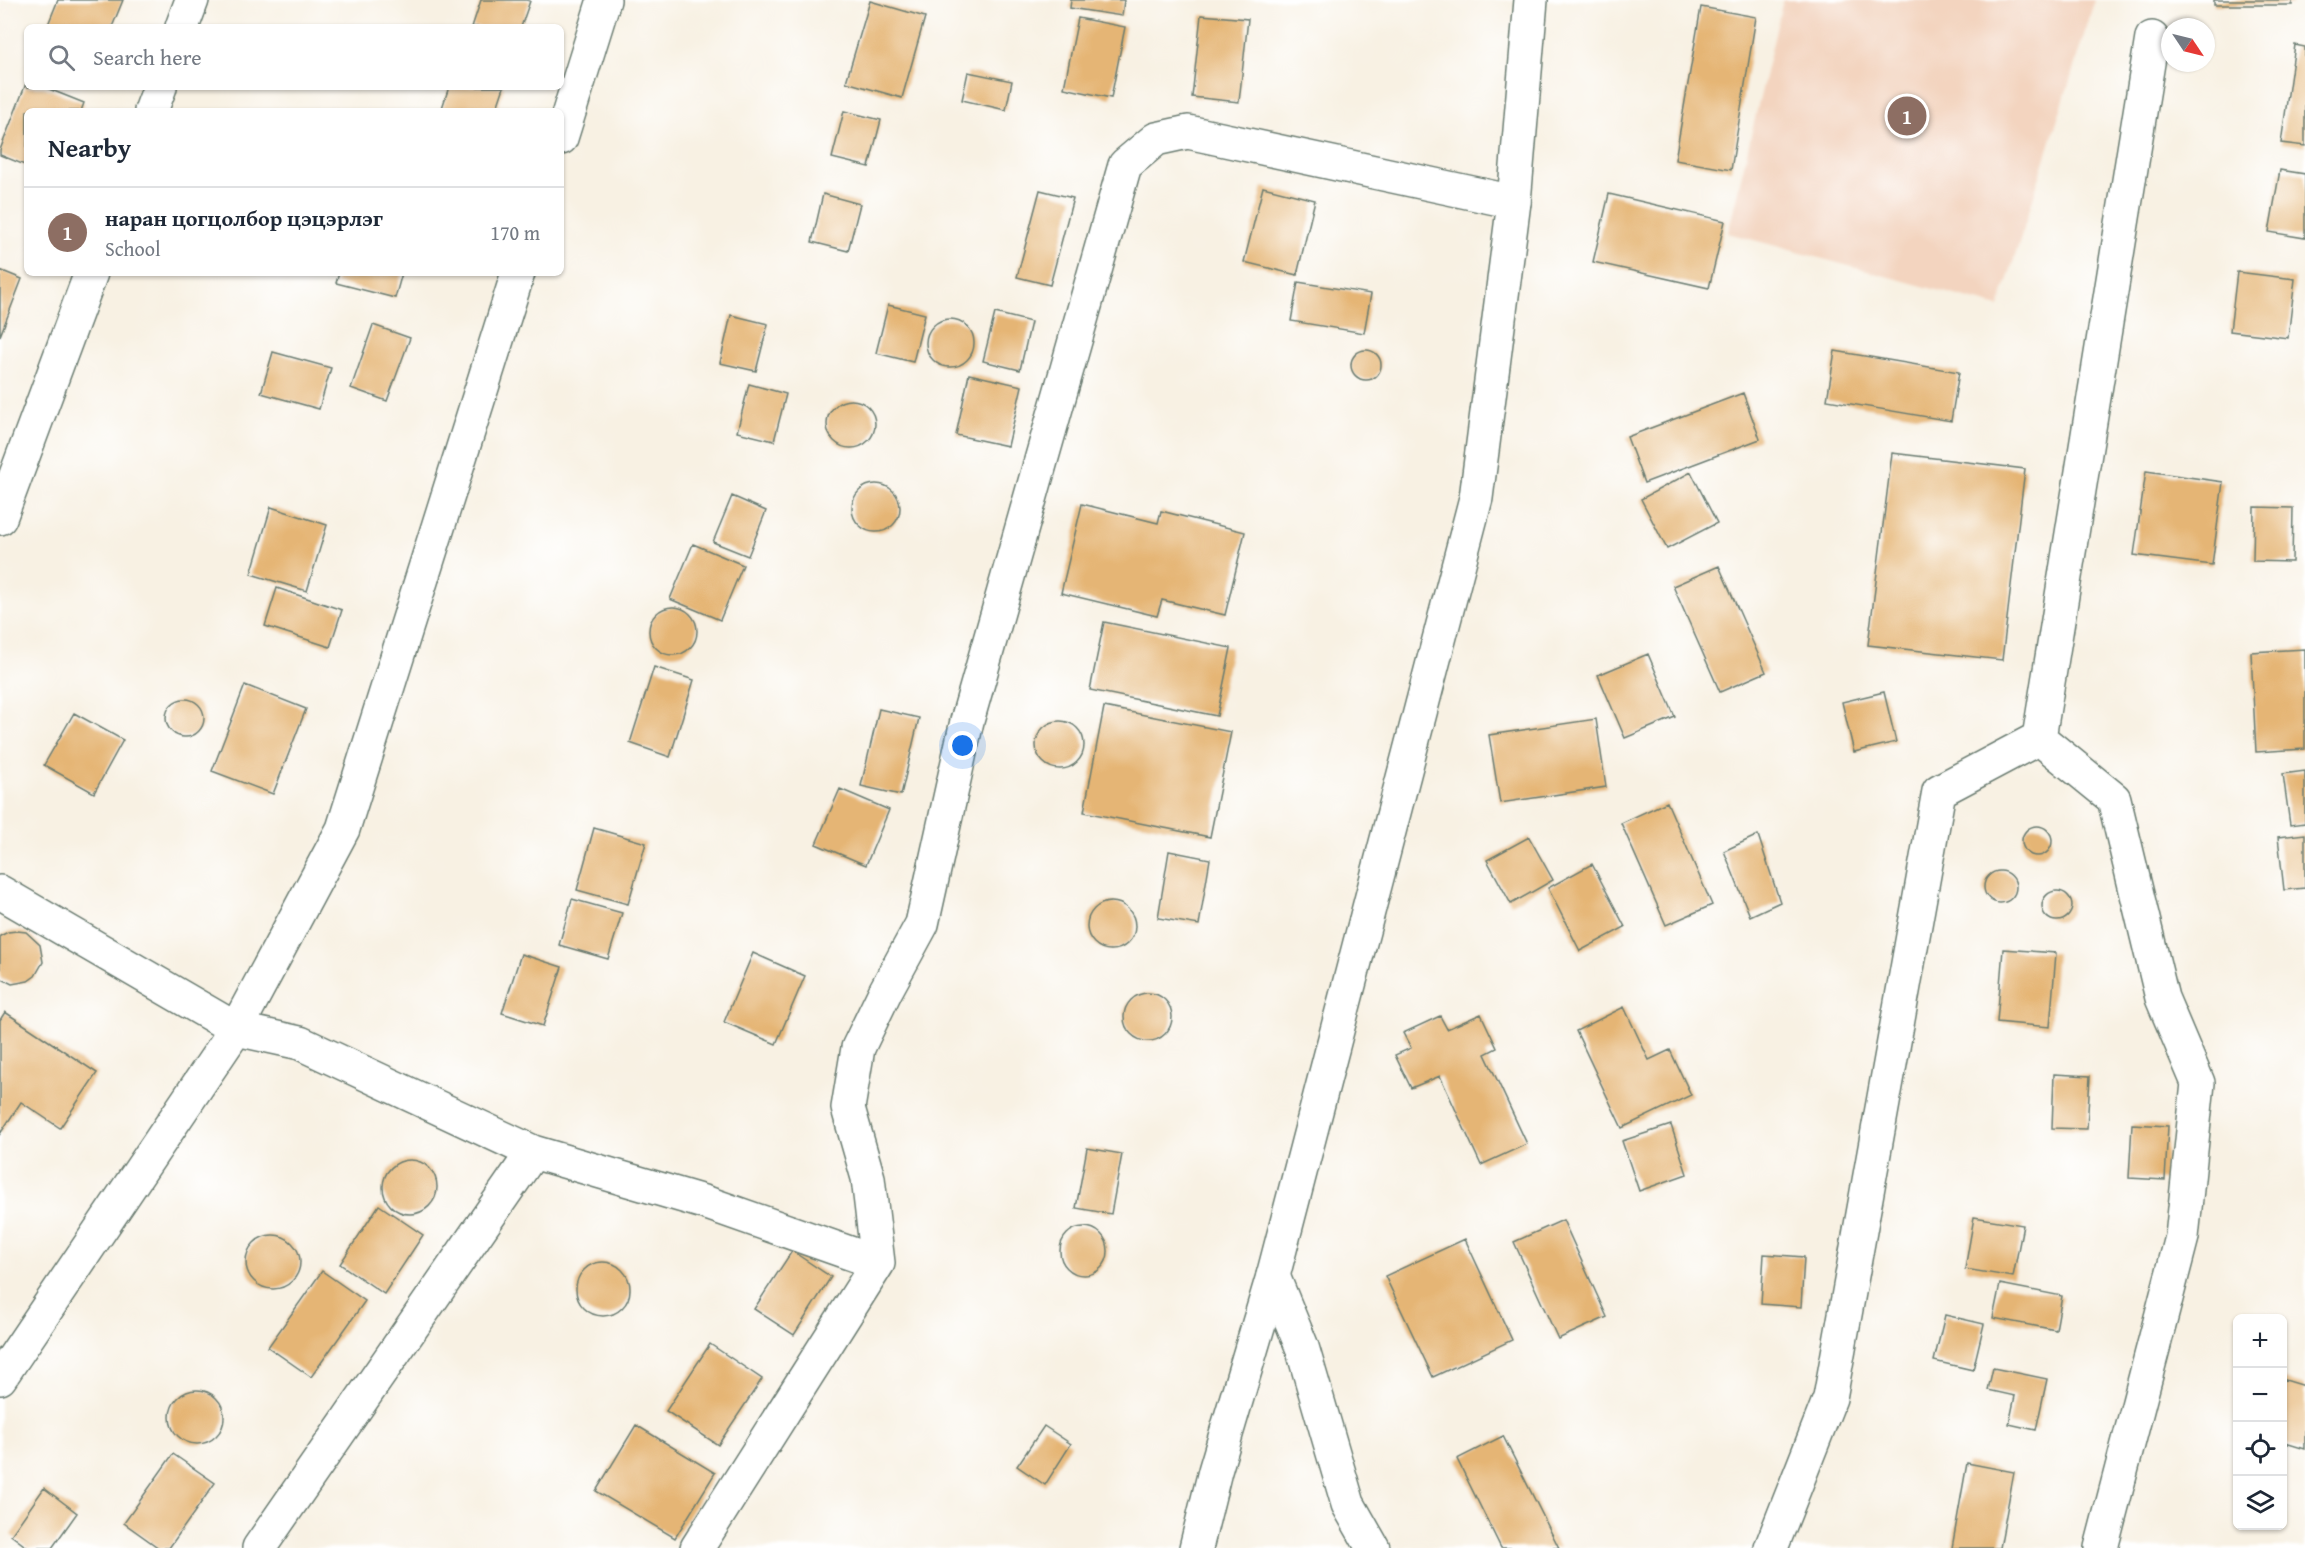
<!DOCTYPE html>
<meta charset="utf-8">
<style>
body{margin:0;font-family:"Gentium Book Plus",serif;background:#f6f6f7;color:#1f2937}
.controls{position:absolute;right:18px;bottom:18px;display:grid;overflow:hidden;border-radius:9px;box-shadow:0 2px 4px #0004}
.controls button{width:54px;height:54px;display:grid;place-items:center;padding:0;border:0;border-bottom:2px solid #e0e1e3;background:#fff;color:#1f2937;font:30px sans-serif}
.compass{position:absolute;left:2161px;top:18px;width:54px;height:54px;border-radius:50%;background:#fff;box-shadow:0 2px 4px #0004;rotate:125deg}
.you{position:absolute;left:963px;top:746px;width:21px;height:21px;margin:-15px;border:4px solid #fff;border-radius:50%;background:#1a73e8;box-shadow:0 0 0 9px #1a73e833}
.badge{display:grid;place-items:center;width:39px;height:39px;border-radius:50%;background:#b45309;color:#fff;font-size:20px;font-weight:700}
.pin{position:absolute;translate:-50% -50%;border:3px solid #fff;box-shadow:0 2px 6px #0006}
.list{margin:0;padding:0;list-style:none}
h2{display:flex;justify-content:space-between;align-items:center;height:78px;margin:0;padding:0 24px;font-size:26px}
h2 small{font-size:20px;font-weight:400;color:#747a83}
.list li{display:grid;grid-template-columns:39px 1fr auto;gap:18px;align-items:center;box-sizing:border-box;height:90px;padding:0 24px;border-top:2px solid #e0e1e3}
.list b{display:block;font-size:22px;white-space:nowrap}
.list p{margin:0;font-size:20px;white-space:nowrap;color:#747a83}
.list em{font-size:20px;font-style:normal;color:#747a83}
.icon{flex:none;width:33px;height:33px;fill:none;stroke:currentColor;stroke-width:2;stroke-linecap:round;stroke-linejoin:round}
.map{position:relative;flex:none;width:2305px;height:1548px;overflow:hidden}
.search{position:absolute;background:#fff;box-shadow:0 2px 4px #0004;left:24px;top:24px;width:540px;height:66px;display:flex;align-items:center;gap:15px;box-sizing:border-box;padding:0 21px;border-radius:9px;color:#747a83;font-size:22px}
.panel{position:absolute;background:#fff;box-shadow:0 2px 4px #0004;left:24px;top:108px;width:540px;height:168px;border-radius:9px}
.map>svg:first-child{display:block}
.built{fill:#f3d4bf}
.building{fill:#e5b574}
.lines{fill:none;stroke-linecap:round;stroke-linejoin:round}
.minor-casing{stroke:#6b7c71;stroke-width:36}
.major-casing{stroke:#6b7c71;stroke-width:36}
.minor{stroke:#fff;stroke-width:33}
.major{stroke:#fff;stroke-width:33}
</style>
<div class="map">
<svg width="2305" height="1548" viewBox="0 0 2305 1548">
<rect width="100%" height="100%" fill="#fff"/>
<filter id="ink" filterUnits="userSpaceOnUse"><feTurbulence type="fractalNoise" baseFrequency=".0167" numOctaves="2"/><feDisplacementMap in="SourceGraphic" scale="12" xChannelSelector="R" yChannelSelector="G"/><feConvolveMatrix kernelMatrix="1 2 1 2 8 2 1 2 1" color-interpolation-filters="sRGB"/></filter>
<filter id="wash" filterUnits="userSpaceOnUse"><feTurbulence type="fractalNoise" baseFrequency=".008" numOctaves="4" result="noise"/><feDisplacementMap in="SourceGraphic" scale="24" xChannelSelector="R" yChannelSelector="G"/><feGaussianBlur stdDeviation="1.35" result="paint"/><feColorMatrix in="noise" values="0 0 0 0 0 0 0 0 0 0 0 0 0 0 0 0 0 1.4 0 .05"/><feComposite in="paint" operator="in"/></filter>
<g filter="url(#wash)">
<rect width="100%" height="100%" fill="#f8f1e3"/>
<path class="built" d="M1783 0H2095L1999 307 1728 233Z"/>
<g id="blocks">
<path class="building" d="M58 0H123L112 27H47Z
M481 0H526L530 1 521 27H472Z
M1071 0H1124L1122 16 1070 8Z
M2214 0H2292V5H2214Z
M870 1 925 17 902 98 846 82Z
M1701 7 1756 17 1731 170 1675 160Z
M1201 15 1248 19 1239 102 1192 97Z
M1078 18 1125 27 1111 98 1064 88Z
M2295 45 2305 47V146L2281 143Z
M968 72 1012 81 1006 110 962 100Z
M27 81V87H44L84 103 81 111H27V166L0 155V150Z
M449 87H504L496 111H441Z
M844 111 881 120 869 167 832 158Z
M2280 170 2305 174V238L2269 232Z
M1263 187 1315 200 1297 275 1244 262Z
M1040 190 1073 198 1050 285 1017 277Z
M823 194 860 204 848 251 812 242Z
M1609 194 1725 221 1709 288 1593 262Z
M0 270 22 279 0 336Z
M2237 272 2295 279 2288 338 2230 331Z
M339 273H402L395 298 336 283Z
M1298 282 1371 294 1364 333 1291 321Z
M888 305 925 314 913 362 876 353Z
M995 313 1031 322 1020 370 983 361Z
M731 315 768 324 756 371 720 363Z
M926 343a24 24 0 1 1 48 0a24 24 0 1 1-48 0Z
M373 325 410 338 387 401 351 388Z
M1351 365a15 15 0 1 1 30 0a15 15 0 1 1-30 0Z
M1835 351 1959 372 1951 421 1827 400Z
M273 352 331 368 319 409 261 393Z
M969 374 1022 386 1008 446 956 435Z
M749 384 786 394 774 441 737 432Z
M1743 393 1760 439 1644 483 1627 437Z
M827 424a24 24 0 1 1 48 0a24 24 0 1 1-48 0Z
M1892 453 2025 469 2002 660 1868 645Z
M2146 471 2223 482 2212 565 2134 555Z
M1691 472 1717 523 1667 549 1641 499Z
M852 508a24 24 0 1 1 48 0a24 24 0 1 1-48 0Z
M732 496 766 511 748 556 713 542Z
M1082 504 1158 523 1161 511 1245 532 1225 615 1162 600 1157 616 1061 593Z
M271 507 327 525 307 591 251 574Z
M2254 507 2293 508 2292 562 2253 561Z
M693 544 743 565 720 620 670 599Z
M1719 566 1766 672 1720 692 1673 586Z
M277 588 342 610 330 647 265 626Z
M649 631a24 24 0 1 1 48 0a24 24 0 1 1-48 0Z
M1104 622 1231 648 1217 716 1090 690Z
M2305 649V749L2256 752 2251 652Z
M1648 654 1675 717 1625 738 1598 675Z
M654 667 694 680 670 757 630 743Z
M245 685 306 709 273 794 212 771Z
M1884 692 1896 742 1854 752 1842 702Z
M166 718a19 19 0 1 1 38 0a19 19 0 1 1-38 0Z
M1104 707 1231 732 1210 837 1084 812Z
M879 709 919 718 901 795 861 786Z
M74 713 123 740 94 793 44 765Z
M1596 719 1606 787 1500 803 1489 735Z
M1036 745a24 24 0 1 1 48 0a24 24 0 1 1-48 0Z
M2305 771V823L2290 825 2283 774Z
M840 789 889 810 866 865 816 844Z
M1667 802 1712 905 1666 925 1621 823Z
M2022 841a15 15 0 1 1 30 0a15 15 0 1 1-30 0Z
M594 828 646 843 628 904 577 890Z
M2305 834V888L2284 890 2278 837Z
M1758 835 1780 902 1750 916 1724 851Z
M1529 837 1553 880 1511 904 1487 860Z
M1169 851 1210 859 1199 925 1158 918Z
M1592 864 1625 927 1580 951 1548 888Z
M1984 887a16 16 0 1 1 32 0a16 16 0 1 1-32 0Z
M2042 906a15 15 0 1 1 30 0a15 15 0 1 1-30 0Z
M572 899 622 913 608 959 559 945Z
M1087 926a24 24 0 1 1 48 0a24 24 0 1 1-48 0Z
M17 931 26 932 40 945 43 962 35 976 28 981 12 984 0 978V936L8 932Z
M2003 949 2056 953 2050 1027 1997 1022Z
M753 953 805 976 776 1044 724 1022Z
M521 954 562 967 543 1026 502 1013Z
M1124 1017a24 24 0 1 1 48 0a24 24 0 1 1-48 0Z
M1624 1007 1649 1060 1670 1050 1691 1095 1622 1128 1576 1031Z
M5 1012 97 1073 60 1128 21 1102 0 1134V1020Z
M1481 1014 1497 1048 1485 1054 1527 1144 1481 1165 1440 1076 1411 1088 1395 1055 1411 1048 1403 1033 1440 1016 1447 1029Z
M2054 1074 2090 1076 2087 1129 2052 1128Z
M2132 1124 2168 1126 2165 1180 2129 1178Z
M1671 1125 1687 1174 1639 1191 1622 1141Z
M1087 1148 1122 1154 1111 1214 1076 1208Z
M383 1187a27 27 0 1 1 54 0a27 27 0 1 1-54 0Z
M379 1205 423 1235 384 1294 340 1264Z
M1974 1217 2023 1225 2013 1277 1965 1269Z
M1563 1220 1607 1317 1558 1339 1514 1242Z
M1060 1251a24 24 0 1 1 48 0a24 24 0 1 1-48 0Z
M246 1262a27 27 0 1 1 54 0a27 27 0 1 1-54 0Z
M1465 1239 1512 1340 1433 1377 1385 1276Z
M792 1251 831 1277 794 1335 754 1309Z
M1764 1254 1804 1257 1801 1307 1761 1304Z
M576 1289a27 27 0 1 1 54 0a27 27 0 1 1-54 0Z
M322 1271 365 1301 311 1377 268 1347Z
M2000 1284 2062 1296 2056 1330 1993 1318Z
M1945 1315 1984 1324 1973 1370 1934 1361Z
M710 1344 762 1379 718 1445 666 1411Z
M1993 1368 2047 1379 2036 1430 2009 1424 2015 1396 1988 1390Z
M2282 1379 2305 1386V1449L2282 1442Z
M170 1417a27 27 0 1 1 54 0a27 27 0 1 1-54 0Z
M636 1425 715 1473 675 1538 596 1491Z
M1044 1426 1071 1444 1045 1485 1017 1466Z
M1503 1436 1559 1548H1501L1457 1459Z
M173 1454 215 1483 169 1548H159L124 1523Z
M1967 1463 2014 1472 2000 1548H1952Z
M44 1488 77 1513 52 1548H28L11 1535Z"/>
</g>
</g>
<g filter="url(#ink)">
<use href="#blocks" fill-opacity="0" stroke="#6b7c71" stroke-width="1.5"/>
<g class="lines">
<g class="minor-casing">
<path id="minor" d="M182 27 192 0
M151 111 160 87
M561 138 604 0
M0 518 91 273
M2039 738 2114 799 2162 998 2198 1083 2182 1237 2101 1548
M2039 738 2152 38
M0 892 236 1029 300 1043 533 1152 707 1203 878 1263
M1273 1276 1302 1347 1348 1504 1373 1548
M0 1378 236 1029 343 829 518 273
M259 1548 533 1152
M697 1548 878 1263 868 1178 848 1108 858 1048 886 990 922 924 967 721 1125 165 1156 139 1188 132 1514 202
M1771 1548 1830 1398 1939 791 2039 738"/>
</g>
<g class="major-casing">
<path id="major" d="M1196 1548 1215 1471 1273 1276 1476 498 1514 202 1531 0"/>
</g>
<use href="#minor" class="minor"/>
<use href="#major" class="major"/>
</g>
</g>
</svg>
<div class="controls">
<button>+</button>
<button>−</button>
<button><svg class="icon" aria-label="locate" viewBox="0 0 24 24"><circle cx="12" cy="12" r="6"/><path d="M12 2v4M12 18v4M2 12h4M18 12h4"/></svg></button>
<button><svg class="icon" aria-label="layers" viewBox="0 0 24 24"><path d="M12 4l9 5-9 5-9-5zM3 14l9 5 9-5"/></svg></button>
</div>
<svg class="compass" viewBox="-18 -18 36 36"><path d="M0-13l5 13h-10z" fill="#e53935"/><path d="M0 13l5-13h-10z" fill="#747a83"/></svg>
<div class="you"></div>
<div class="pin badge" style="left:1907px;top:116px;background:#8d6e63">1</div>
<div class="search"><svg class="icon" aria-label="search" viewBox="0 0 24 24"><circle cx="10" cy="10" r="6"/><path d="M15 15l6 6"/></svg>Search here</div>
<section class="panel">
<h2>Nearby<small></small></h2>
<ul class="list">
<li><span class="badge" style="background:#8d6e63">1</span><div><b>наран цогцолбор цэцэрлэг</b><p>School</p></div><em>170 m</em></li>
</ul>
</section>
</div>
